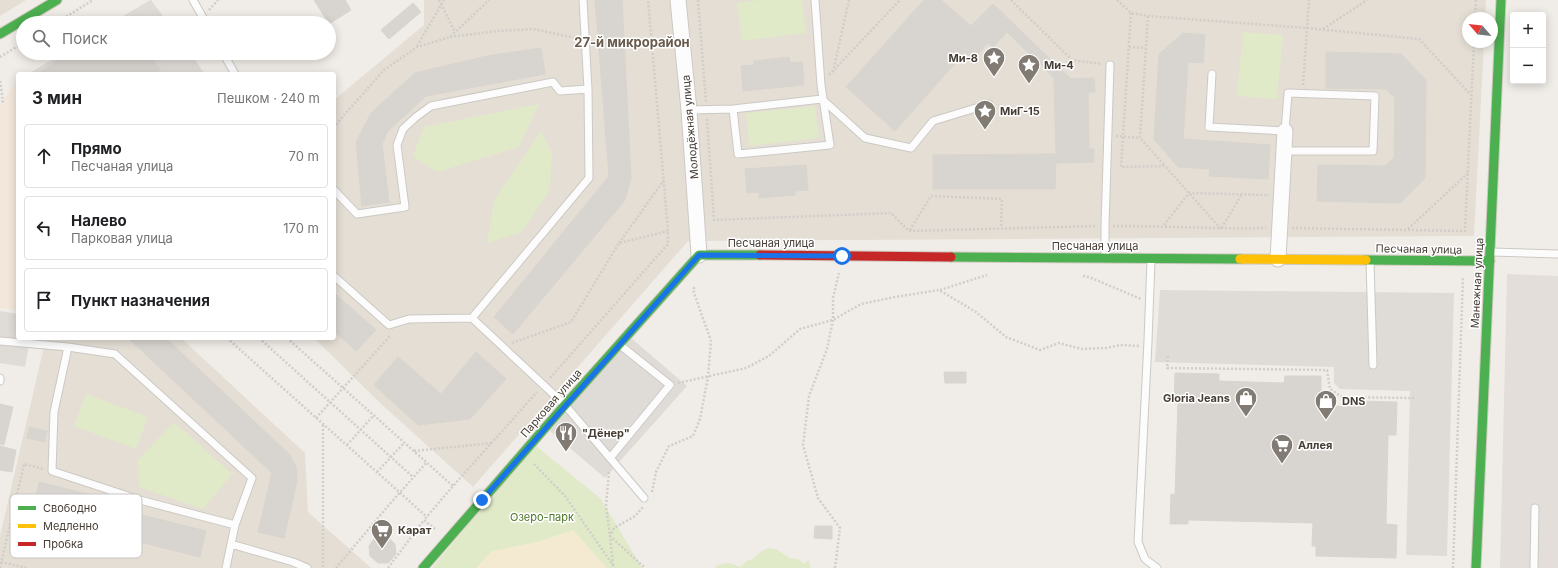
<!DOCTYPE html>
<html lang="ru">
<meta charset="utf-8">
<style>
body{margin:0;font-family:Inter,sans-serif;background:#f2f2f2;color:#202124}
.controls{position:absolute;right:12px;top:12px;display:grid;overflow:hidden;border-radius:4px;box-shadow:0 2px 10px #0003}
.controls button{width:36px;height:36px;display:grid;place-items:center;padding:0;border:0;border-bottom:1px solid #e0e0e0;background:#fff;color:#202124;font:20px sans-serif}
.compass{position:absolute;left:1462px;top:12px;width:36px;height:36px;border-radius:50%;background:#fff;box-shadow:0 2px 10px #0003;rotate:298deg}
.stop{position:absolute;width:12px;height:12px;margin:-9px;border:3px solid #1a73e8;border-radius:50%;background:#fff}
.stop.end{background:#1a73e8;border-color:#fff;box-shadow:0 1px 4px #0008}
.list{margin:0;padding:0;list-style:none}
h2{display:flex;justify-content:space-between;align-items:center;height:52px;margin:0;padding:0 16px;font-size:17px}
h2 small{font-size:13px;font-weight:400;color:#757577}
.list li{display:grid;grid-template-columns:26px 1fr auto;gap:12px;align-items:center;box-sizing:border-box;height:64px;margin:0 8px 8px;padding:0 8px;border:1px solid #e0e0e0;border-radius:4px}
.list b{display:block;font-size:15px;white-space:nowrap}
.list p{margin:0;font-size:13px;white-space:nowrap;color:#757577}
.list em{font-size:13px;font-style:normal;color:#757577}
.icon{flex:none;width:22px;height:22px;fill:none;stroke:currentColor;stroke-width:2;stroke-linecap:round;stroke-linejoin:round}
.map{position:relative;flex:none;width:1558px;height:568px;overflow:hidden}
.search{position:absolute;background:#fff;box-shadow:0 2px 10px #0003;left:16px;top:16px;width:320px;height:44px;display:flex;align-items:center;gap:10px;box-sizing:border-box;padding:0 14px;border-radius:22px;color:#757577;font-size:15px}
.panel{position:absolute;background:#fff;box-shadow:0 2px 10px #0003;left:16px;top:72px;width:320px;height:268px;border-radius:4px}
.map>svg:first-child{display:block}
.residential{fill:#e4ded5}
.commercial{fill:#f3e7db}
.industrial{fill:#e3ded9}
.green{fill:#e0eac8}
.sand{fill:#f4ead2}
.parking{fill:#dfdcd8}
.building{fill:#d8d4cf;stroke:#d8d4ce}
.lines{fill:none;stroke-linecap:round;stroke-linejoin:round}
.lane-casing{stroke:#ccc9c4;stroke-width:9}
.street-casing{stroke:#ccc9c4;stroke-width:17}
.fast-casing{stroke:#cfc9bf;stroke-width:11}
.slow-casing{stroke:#cfc9bf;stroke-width:11}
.jam-casing{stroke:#cfc9bf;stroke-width:11}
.path{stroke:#d1cdc9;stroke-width:2.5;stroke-dasharray:2 2;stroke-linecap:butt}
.lane{stroke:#fdfcfc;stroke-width:7}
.street{stroke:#fdfcfc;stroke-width:15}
.fast{stroke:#4caf50;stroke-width:9}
.slow{stroke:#ffc107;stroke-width:9}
.jam{stroke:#c62828;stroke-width:9}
.route{stroke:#1a73e8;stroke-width:5}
.labels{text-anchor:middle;stroke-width:3;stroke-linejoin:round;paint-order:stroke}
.poi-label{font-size:11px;font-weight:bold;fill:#463d35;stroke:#fff;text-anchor:start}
.street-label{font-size:11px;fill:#463d35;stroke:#fff}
.park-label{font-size:11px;fill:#4e7827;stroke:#fff}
.quarter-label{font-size:13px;font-weight:bold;fill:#685a4c;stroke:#fff}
.key{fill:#fff;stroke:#c8c5c2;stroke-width:1}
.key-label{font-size:11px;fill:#463d35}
</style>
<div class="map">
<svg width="1558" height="568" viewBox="0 0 1558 568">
<rect width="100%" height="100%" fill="#f0ede8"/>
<path class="residential" d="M0 0H26L0 16Z
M424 0H1486L1485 18H1468V42H1484L1474 236 688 241 473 487 378 401 314 338H334V100L424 25Z
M46 338H181L305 453 308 512 371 568H0V536Z"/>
<path class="commercial" d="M18 80V311L0 308V105Z"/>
<path class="industrial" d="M1507 274 1558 276V568H1500Z"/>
<path class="green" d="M760 0H802L806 33 742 41 737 3Z
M1243 32 1283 35 1277 99 1237 96Z
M539 104 519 147 437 172 413 156 424 127Z
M815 106 819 138 749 146 746 113Z
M541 131 552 153 550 190 522 232 487 243 494 200Z
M86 394 148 417 136 449 74 426Z
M174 422 232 474 203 509 139 487 138 460Z
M535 445 601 499 642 568H432Z
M768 548 776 549 790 558 798 559 805 564 807 561H809L811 568H715L717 565 728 563 741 567 746 561 753 559 760 552Z"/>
<path class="sand" d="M573 530 607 568H476L492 551 537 542Z"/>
<path class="parking" d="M150 0H151L168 23H112Z
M63 53H190L205 74H28Z
M1160 290 1454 293 1447 556 1406 555 1410 391 1340 389 1334 383V367L1155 362Z
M0 311 18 314V338H30L25 367 0 363Z
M630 337 687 386 605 478 550 431Z"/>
<path class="building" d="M314 0H345L351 10 329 24Z
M595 0H622L631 178 625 200 513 334 494 317 609 176Z
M924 0H941L971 26 993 4 1071 79 1094 78 1095 92H1088L1089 149H1094V162L1056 163V157L1055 189H933V155L1056 154 1054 78 1007 32 993 47 988 43 973 59 965 52 895 131 846 87Z
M413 3 421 12 389 39 381 30Z
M1183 33 1205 35 1203 63 1188 62 1183 139 1270 145 1268 179 1209 176 1210 169 1178 167 1154 139 1159 54Z
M541 48 545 74 426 96 388 131 382 144 389 202 362 206 356 142 371 113 415 73 487 56Z
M1326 52 1401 54 1426 80 1425 178 1400 203 1317 201 1318 165 1385 166 1394 158 1395 98 1386 89 1326 88Z
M70 53H149L160 70 154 74H37Z
M789 57 790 63 802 62 804 85 743 91 741 66 754 65V61Z
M806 165 808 190 795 191V195L759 198V192L747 193 745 169Z
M334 293 376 330 356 351 334 331Z
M128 338H166L289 454 296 467 297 481 284 538 258 532 272 473Z
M476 352 506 379 470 419 418 425 374 385 398 357 441 394Z
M944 372H966V383H945Z
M1175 373 1219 374V381L1284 383 1285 376H1321V396L1329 406 1354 407V401L1397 402 1396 435H1388L1386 524 1397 525 1396 558 1316 556V546H1312L1313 523 1188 520V524H1170L1171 494 1175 495 1178 403H1174Z
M0 404 13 407 4 445 0 444Z
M29 427 47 431 45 442 27 438Z
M0 446 16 450 12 472 0 470Z
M39 482 124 503 122 510 206 531 200 557 116 536 118 530 33 509Z
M815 526H832V539L814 538Z
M376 536H387L395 544 396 554 388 563H378L370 556 369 546Z"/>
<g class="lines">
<g class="lane-casing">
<path id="lane" d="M193 0 206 23
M223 53 235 74
M1212 74 1209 127 1285 131 1288 93 1375 96 1373 151H1284
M733 109 738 154 830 145 821 85 815 0
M689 110 733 109 822 99 865 138 911 148 933 121 989 104
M334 190 357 214 405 207 397 145 403 129 416 117 431 106 553 82 560 91 588 89
M1492 252 1558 254
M1105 257V226L1110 65
M1151 260 1148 341 1138 542 1145 559 1157 568
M1370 261 1373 365
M334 276 389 325 409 319 472 318 565 405 644 498
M472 318 589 178 588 89 583 0
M0 341 68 347 115 354 252 478 235 525 226 568
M68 347 54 412 52 471 140 500 235 525
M0 378V381
M610 458 670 385 620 345
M231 544 293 562 307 568
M1534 568 1535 508"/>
</g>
<g class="street-casing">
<path id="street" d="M678 0 689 110 699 255
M1278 259 1285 131"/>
</g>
<g class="fast-casing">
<path id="fast" d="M0 34 57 0
M951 257 1240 259
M1366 260 1490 261
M423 568 565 405 699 255H760
M1476 568 1501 0"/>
</g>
<g class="slow-casing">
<path id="slow" d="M1240 259 1366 260"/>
</g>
<g class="jam-casing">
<path id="jam" d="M760 255 951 257"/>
</g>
<path class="path" d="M439 0 455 32
M698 0 706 102
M1011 0 1072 60 1101 64
M1117 0 1131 13 1148 16 1307 28 1419 39 1471 95
M209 10 218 0
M1131 13 1121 167 1165 166 1221 229 1242 194
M1148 16 1140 138 1165 166
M1475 18 1476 0
M56 23 93 0
M1323 29 1367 0
M450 37 497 31 533 29 576 38
M417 46 444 0
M1129 47 1146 48
M0 57 23 43
M833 72 849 0
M829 75 900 0
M0 81 3 101 0 103
M1303 85 1309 0
M707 119 714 220 891 213 909 231 1096 226
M334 128 344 115 384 70 417 47 450 37 489 0
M1116 136 1140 138
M1164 225 1189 193 1269 195
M1113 226C1164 226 1215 229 1266 228
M1292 228 1465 231 1474 42
M1408 229 1468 173
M910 230 931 196 1002 199 1001 228
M619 243 664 180
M1083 276 1089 277 1141 299
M940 290 987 275
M227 338 427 517
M259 338 413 477
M287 338 453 486
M512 343 571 322 619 243 668 231
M1168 356 1167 368 1327 370 1330 389 1342 397 1414 398
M550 378 668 244V231L648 0
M678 383 746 368 769 356 800 329 833 320 861 304 895 297 939 290 976 312 1006 337 1040 350 1059 343 1082 349 1106 348 1120 345 1140 346
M316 418 391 335
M323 425V568
M347 445 374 415
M414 451 492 443
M534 464 565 496 615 568
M377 472 404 443
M609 472 606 506 610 536 645 568
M652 492 656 472 669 446 693 436 700 419 708 377 711 341 693 290 695 286
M435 529 424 520 453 486 537 392
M1 562 27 568
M613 565 610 536 614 528 635 516 644 506
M0 568 24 464 43 469
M336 568 388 506 426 463
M388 568 424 520
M835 568 840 528 818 498 803 445 809 396 827 349 833 320V298L839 273
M1453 568 1463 277"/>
<use href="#lane" class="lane"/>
<use href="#street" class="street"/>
<use href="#fast" class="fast"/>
<use href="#slow" class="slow"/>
<use href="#jam" class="jam"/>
</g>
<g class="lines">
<path class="route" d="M482 500 699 255 842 256"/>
</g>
<defs>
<g id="sight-pin" transform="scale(1.15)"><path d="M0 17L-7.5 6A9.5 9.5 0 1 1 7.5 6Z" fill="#827b74" stroke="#fff"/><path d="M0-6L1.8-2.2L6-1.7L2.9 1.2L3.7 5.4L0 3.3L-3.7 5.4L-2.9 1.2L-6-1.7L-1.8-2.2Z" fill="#fff"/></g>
<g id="shop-pin" transform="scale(1.15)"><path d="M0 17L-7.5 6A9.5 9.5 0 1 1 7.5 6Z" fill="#827b74" stroke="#fff"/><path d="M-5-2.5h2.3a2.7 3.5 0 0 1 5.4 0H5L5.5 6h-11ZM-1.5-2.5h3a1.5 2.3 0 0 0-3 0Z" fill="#fff"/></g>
<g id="restaurant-pin" transform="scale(1.15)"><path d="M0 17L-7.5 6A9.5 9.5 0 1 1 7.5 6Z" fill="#827b74" stroke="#fff"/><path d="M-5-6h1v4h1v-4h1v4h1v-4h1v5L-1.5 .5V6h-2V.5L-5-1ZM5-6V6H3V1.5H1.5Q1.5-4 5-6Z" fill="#fff"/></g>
<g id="supermarket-pin" transform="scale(1.15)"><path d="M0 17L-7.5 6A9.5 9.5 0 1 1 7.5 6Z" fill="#827b74" stroke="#fff"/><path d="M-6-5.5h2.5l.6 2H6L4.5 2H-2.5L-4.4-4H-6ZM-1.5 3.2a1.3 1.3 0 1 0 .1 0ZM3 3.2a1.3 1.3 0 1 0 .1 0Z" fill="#fff"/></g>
</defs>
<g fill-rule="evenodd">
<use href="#sight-pin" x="994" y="58"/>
<use href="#sight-pin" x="1029" y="65"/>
<use href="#sight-pin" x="985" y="111"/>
<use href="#shop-pin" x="1246" y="398"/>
<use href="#shop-pin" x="1326" y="401"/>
<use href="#restaurant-pin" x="566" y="433"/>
<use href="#supermarket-pin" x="1282" y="445"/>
<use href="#supermarket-pin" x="382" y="530"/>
</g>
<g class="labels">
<g class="poi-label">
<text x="978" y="62" text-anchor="end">Ми-8</text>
<text x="1044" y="69">Ми-4</text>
<text x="1000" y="115">МиГ-15</text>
<text x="1230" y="402" text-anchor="end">Gloria Jeans</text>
<text x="1342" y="405">DNS</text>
<text x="582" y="437">"Дёнер"</text>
<text x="1298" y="449">Аллея</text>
<text x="398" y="534">Карат</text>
</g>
<g class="street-label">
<text transform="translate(690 127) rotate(-95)" y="4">Молодёжная улица</text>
<text x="771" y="247">Песчаная улица</text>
<text x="1095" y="250">Песчаная улица</text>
<text transform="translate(1419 249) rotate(1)" y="4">Песчаная улица</text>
<text transform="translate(1477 283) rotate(-87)" y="4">Манежная улица</text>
<text transform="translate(551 403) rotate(-49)" y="4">Парковая улица</text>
</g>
<g class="park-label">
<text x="542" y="521">Озеро-парк</text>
</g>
<g class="quarter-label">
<text x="632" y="47">27-й микрорайон</text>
</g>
</g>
<rect x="10" y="494" width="132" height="64" rx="6" class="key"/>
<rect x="18" y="506" width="18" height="4" fill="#4caf50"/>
<rect x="18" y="524" width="18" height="4" fill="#ffc107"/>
<rect x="18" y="542" width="18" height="4" fill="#c62828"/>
<g class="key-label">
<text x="43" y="512">Свободно</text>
<text x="43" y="530">Медленно</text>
<text x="43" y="548">Пробка</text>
</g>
</svg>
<div class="controls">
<button>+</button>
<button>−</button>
</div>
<svg class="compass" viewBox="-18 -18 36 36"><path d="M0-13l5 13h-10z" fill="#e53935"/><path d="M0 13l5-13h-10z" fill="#757577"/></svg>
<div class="stop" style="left:842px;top:256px"></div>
<div class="stop end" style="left:482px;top:500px"></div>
<div class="search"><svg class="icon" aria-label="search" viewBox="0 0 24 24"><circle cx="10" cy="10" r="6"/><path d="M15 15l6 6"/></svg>Поиск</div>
<section class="panel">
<h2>3 мин<small>Пешком · 240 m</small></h2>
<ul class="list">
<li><svg class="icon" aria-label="ahead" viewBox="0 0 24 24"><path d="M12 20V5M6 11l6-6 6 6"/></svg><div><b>Прямо</b><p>Песчаная улица</p></div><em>70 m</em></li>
<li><svg class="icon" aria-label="left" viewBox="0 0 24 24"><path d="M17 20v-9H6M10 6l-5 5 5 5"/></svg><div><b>Налево</b><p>Парковая улица</p></div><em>170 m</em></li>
<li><svg class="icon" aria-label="arrive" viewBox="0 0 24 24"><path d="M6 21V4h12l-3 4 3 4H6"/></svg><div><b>Пункт назначения</b></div></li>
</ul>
</section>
</div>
